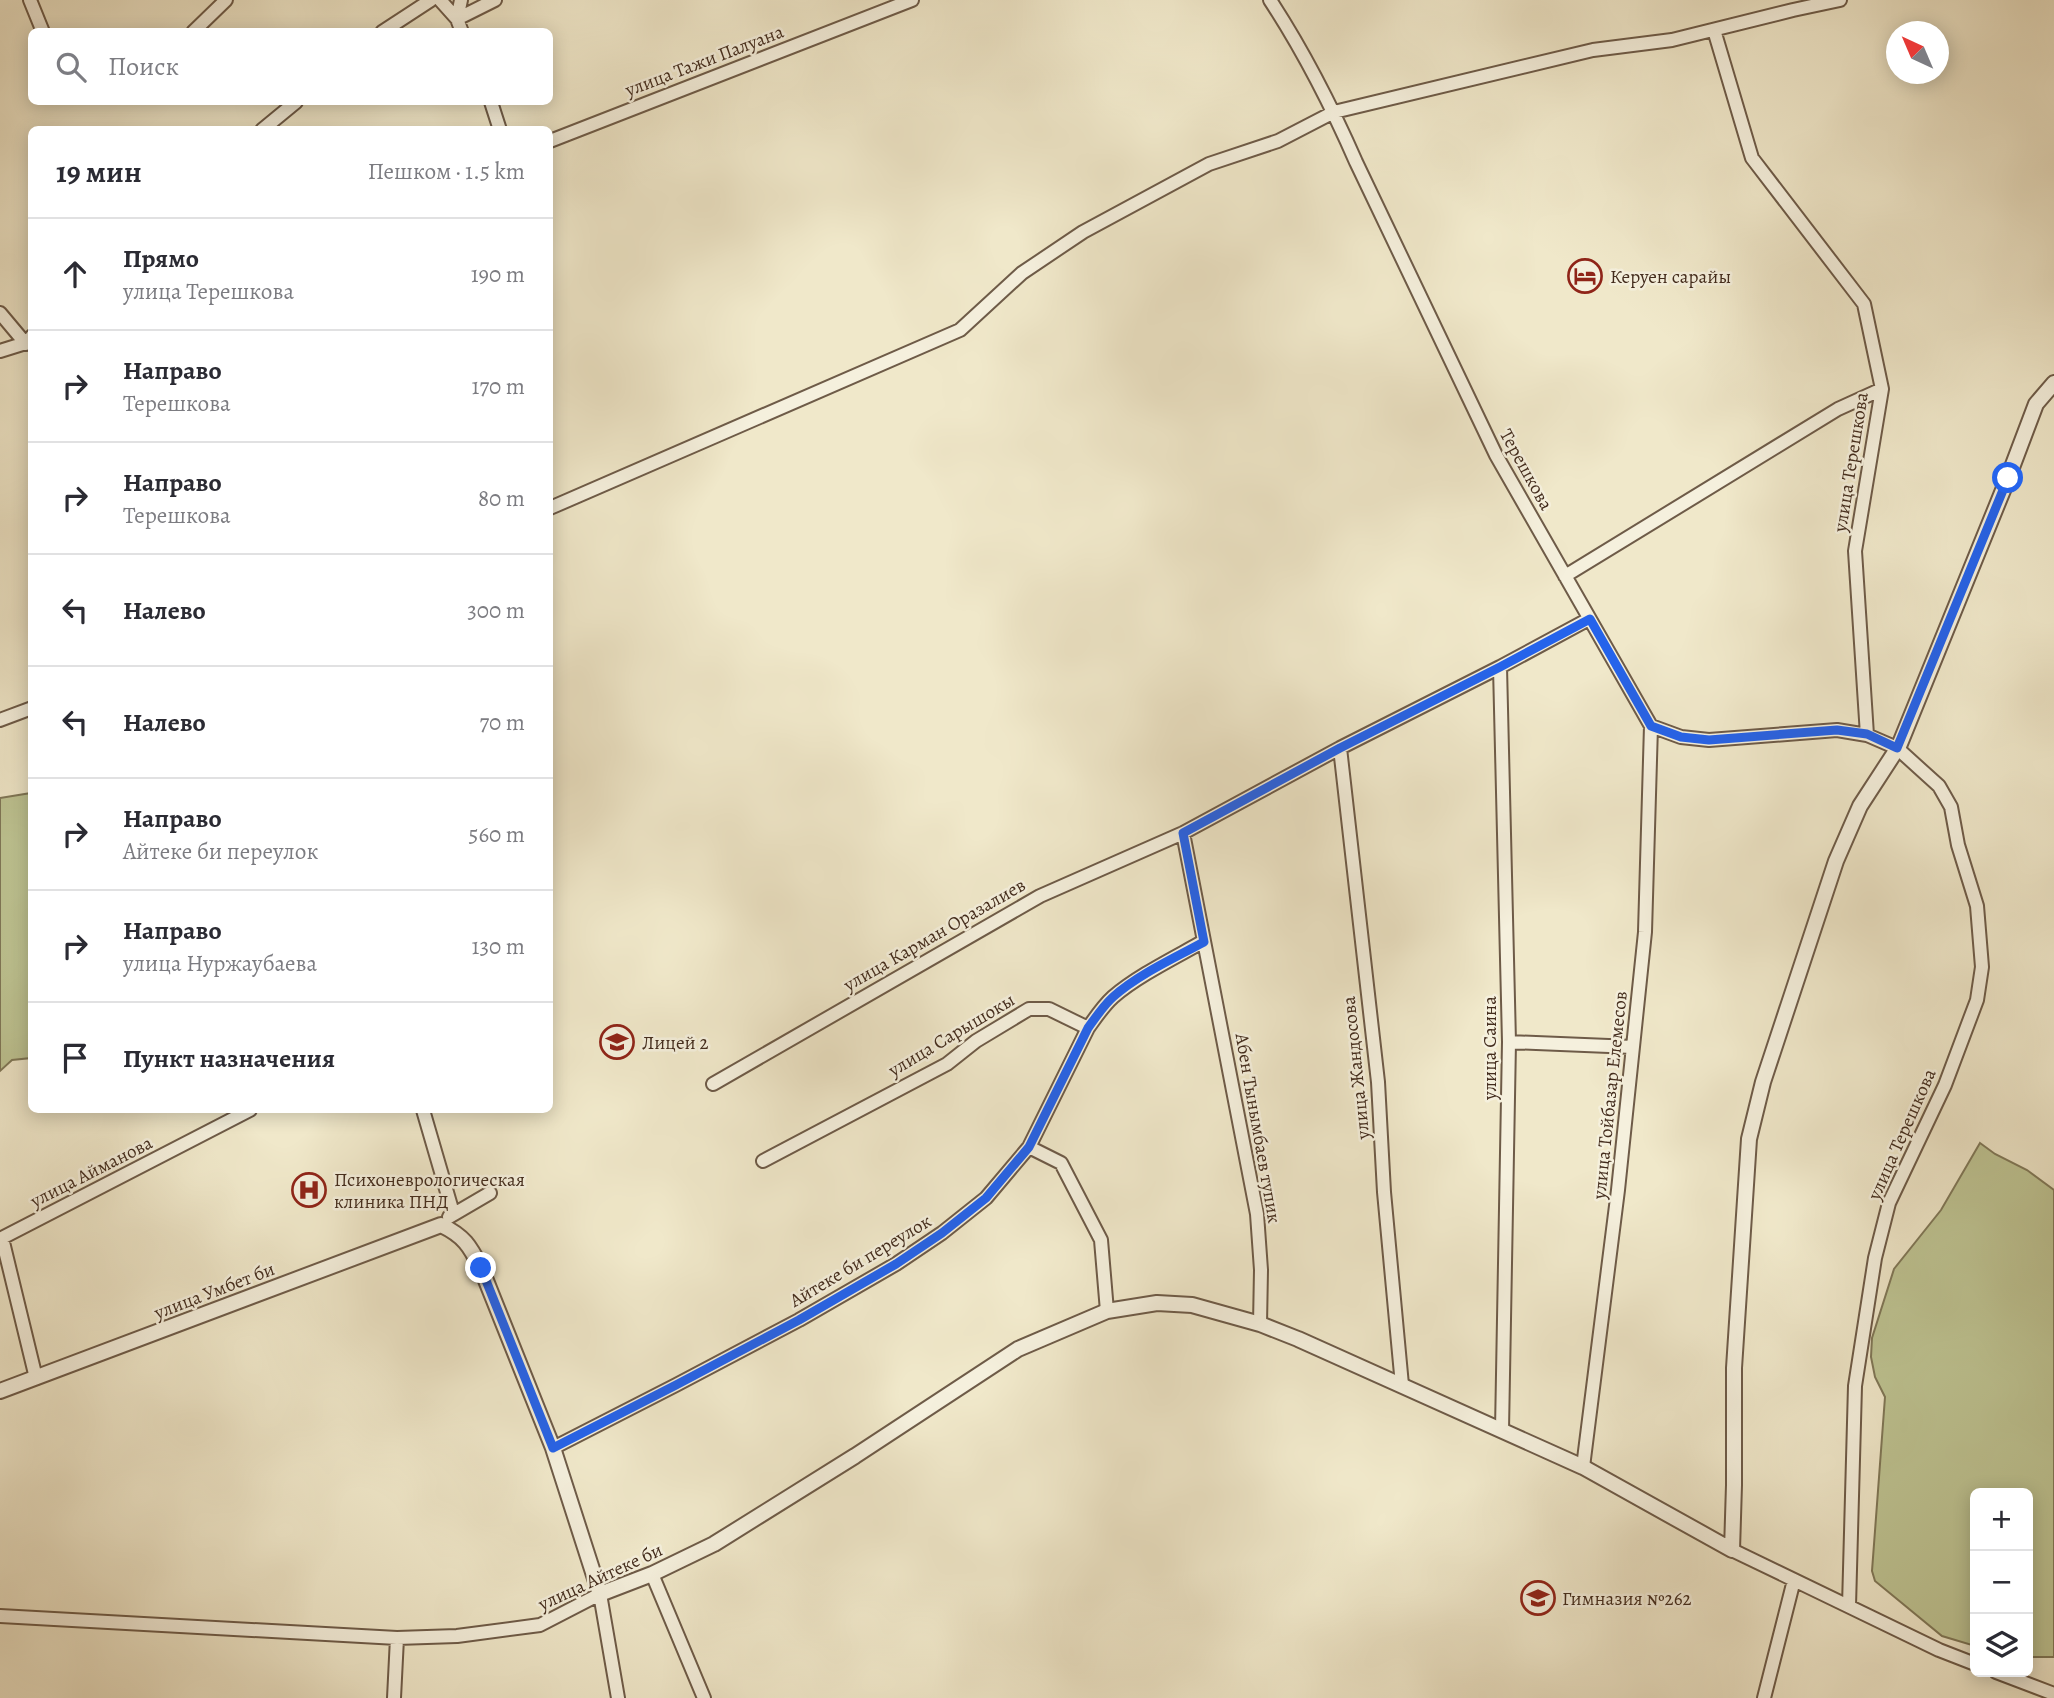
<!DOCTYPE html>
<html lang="ru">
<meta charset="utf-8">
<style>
body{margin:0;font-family:Alegreya,serif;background:#f7f7f7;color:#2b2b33}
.controls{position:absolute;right:21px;bottom:21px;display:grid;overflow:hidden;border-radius:10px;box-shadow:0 4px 18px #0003}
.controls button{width:63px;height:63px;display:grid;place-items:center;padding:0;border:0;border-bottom:2px solid #e1e1e2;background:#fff;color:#2b2b33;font:35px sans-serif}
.compass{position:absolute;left:1886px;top:21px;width:63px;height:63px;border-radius:50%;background:#fff;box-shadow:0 4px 18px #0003;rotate:316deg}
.stop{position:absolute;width:21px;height:21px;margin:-16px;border:5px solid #2563eb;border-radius:50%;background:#fff}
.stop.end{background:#2563eb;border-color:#fff;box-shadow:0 2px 7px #0008}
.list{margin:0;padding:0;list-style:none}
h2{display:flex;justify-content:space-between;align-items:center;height:91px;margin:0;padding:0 28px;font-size:30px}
h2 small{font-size:23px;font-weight:400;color:#7c7c81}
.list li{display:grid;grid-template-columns:46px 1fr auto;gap:21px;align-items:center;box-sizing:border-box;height:112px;padding:0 28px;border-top:2px solid #e1e1e2}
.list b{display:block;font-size:26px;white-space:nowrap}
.list p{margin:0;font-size:23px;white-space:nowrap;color:#7c7c81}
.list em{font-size:23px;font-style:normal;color:#7c7c81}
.icon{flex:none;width:38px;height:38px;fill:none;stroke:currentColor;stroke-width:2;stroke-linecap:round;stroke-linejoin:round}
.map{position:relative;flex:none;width:2054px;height:1698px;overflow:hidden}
.search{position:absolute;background:#fff;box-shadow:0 4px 18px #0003;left:28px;top:28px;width:525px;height:77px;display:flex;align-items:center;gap:18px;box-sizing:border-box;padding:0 24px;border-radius:10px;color:#7c7c81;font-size:26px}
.panel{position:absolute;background:#fff;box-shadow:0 4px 18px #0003;left:28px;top:126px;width:525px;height:987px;border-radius:10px}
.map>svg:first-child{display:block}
.green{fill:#bec493;stroke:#807858;stroke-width:2}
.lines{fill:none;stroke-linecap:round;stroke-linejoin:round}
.minor-casing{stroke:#6e5b48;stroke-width:16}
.tertiary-casing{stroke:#6e5b48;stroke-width:18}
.minor{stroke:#f5f0dd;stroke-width:12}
.tertiary{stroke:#f5f0dd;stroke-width:14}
.route{stroke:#2563eb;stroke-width:9}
.labels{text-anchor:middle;stroke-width:5;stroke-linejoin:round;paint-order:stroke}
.street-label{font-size:19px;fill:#432c1d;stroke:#f5f0dd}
.poi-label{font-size:19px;fill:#432c1d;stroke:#f5f0dd;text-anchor:start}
</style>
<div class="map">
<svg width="2054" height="1698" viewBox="0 0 2054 1698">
<rect width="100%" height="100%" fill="#f0e8ca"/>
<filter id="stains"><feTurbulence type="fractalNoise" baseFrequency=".00286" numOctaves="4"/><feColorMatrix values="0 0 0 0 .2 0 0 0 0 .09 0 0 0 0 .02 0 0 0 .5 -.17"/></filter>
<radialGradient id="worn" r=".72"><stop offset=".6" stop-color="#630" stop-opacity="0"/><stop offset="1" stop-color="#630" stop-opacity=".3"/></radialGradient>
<path class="green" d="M31 793V1058L12 1060 0 1071V798Z
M1980 1143 1995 1154 2027 1170 2054 1190V1657H2028V1493H1975V1646L1942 1636 1875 1581 1872 1571 1885 1397 1875 1377 1871 1357 1872 1338 1894 1269 1941 1210Z"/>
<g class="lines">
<g class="minor-casing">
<path id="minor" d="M30 0 43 32
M440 0 457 19 495 0
M461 0 457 19 462 32
M1270 0C1304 52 1331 105 1356 162L1496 455 1651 726 1681 737 1709 740 1837 730 1867 735 1897 748 1939 786 1951 807 1958 845 1977 906 1982 967 1977 1000 1945 1085 1889 1203 1875 1258 1855 1386 1849 1606
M1714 30 1752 158 1864 304 1882 389 1855 551 1867 735
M193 32 226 0
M382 32 431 0
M491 102 500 130
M262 130 296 102
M550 141 912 0
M0 313 26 344 32 336
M0 351 32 341
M550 508 960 330 1022 273 1083 232 1209 164 1278 141 1334 112 1593 50 1672 40 1793 10 1840 0
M1565 576 1838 409 1882 389
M1500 667 1509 1042 1502 1430
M0 720 32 708
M1340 748 1378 1082 1384 1192 1402 1385
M1183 833 1257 1214 1261 1270 1260 1324
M1509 1042 1633 1047
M713 1084 1040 896 1183 833 1340 748 1500 667 1589 619
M423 1110 453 1213
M1029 1147 1061 1163 1101 1240 1107 1311
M763 1161 947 1064 976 1041 1029 1009H1049L1088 1028
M449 1217 490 1193
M36 1378 2 1238 250 1110
M553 1448 676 1385 799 1320 896 1264 942 1233 986 1198 1029 1147 1088 1028C1096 1017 1103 1006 1113 997 1137 976 1176 957 1204 941
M1583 1467 1618 1190 1645 932 1651 726
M1732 1550 1939 1650 1975 1664
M652 1574 704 1698
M0 1616 397 1638 457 1636 540 1625 600 1594 618 1698
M1996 1672 2054 1694
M394 1698 397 1638
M1764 1698 1794 1580"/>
</g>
<g class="tertiary-casing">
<path id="tertiary" d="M0 1391 441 1225C464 1236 470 1246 481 1268L553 1448 600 1594 652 1574 714 1544 855 1456 1018 1349 1107 1311 1157 1303 1192 1305 1260 1324 1298 1339 1583 1467 1732 1550 1734 1485V1368L1749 1139 1763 1082 1836 861 1860 806 1899 746 2008 478 2036 404 2054 383"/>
</g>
<use href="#minor" class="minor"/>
<use href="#tertiary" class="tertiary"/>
</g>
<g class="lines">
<path class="route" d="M481 1268 553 1448 676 1385 799 1320 896 1264 942 1233 986 1198 1029 1147 1088 1028C1096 1017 1103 1006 1113 997 1137 975 1176 957 1204 942L1183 833 1340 748 1500 667 1590 619 1651 726 1681 737 1709 740 1837 730 1867 734 1897 748 2008 478"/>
</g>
<defs>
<g id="hotel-ring" transform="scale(1.75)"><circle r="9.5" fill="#f5f0dd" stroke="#8f2418" stroke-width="1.5"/><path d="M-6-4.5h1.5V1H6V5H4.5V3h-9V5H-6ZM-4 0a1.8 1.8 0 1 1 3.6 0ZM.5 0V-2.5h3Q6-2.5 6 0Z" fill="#8f2418"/></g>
<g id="school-ring" transform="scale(1.75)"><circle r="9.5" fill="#f5f0dd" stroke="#8f2418" stroke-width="1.5"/><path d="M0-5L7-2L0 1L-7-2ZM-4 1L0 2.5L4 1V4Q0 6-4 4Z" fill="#8f2418"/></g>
<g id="hospital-ring" transform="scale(1.75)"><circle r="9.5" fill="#f5f0dd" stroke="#8f2418" stroke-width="1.5"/><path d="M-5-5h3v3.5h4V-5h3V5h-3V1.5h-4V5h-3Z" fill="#8f2418"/></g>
</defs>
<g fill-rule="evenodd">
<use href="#hotel-ring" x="1585" y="276"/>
<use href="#school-ring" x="617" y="1042"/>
<use href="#hospital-ring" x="309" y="1190"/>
<use href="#school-ring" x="1538" y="1598"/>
</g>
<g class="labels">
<g class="street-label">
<text transform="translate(704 60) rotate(-21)" y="7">улица Тажи Палуана</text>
<text transform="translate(1850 462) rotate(-81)" y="7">улица Терешкова</text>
<text transform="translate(1527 469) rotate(61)" y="7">Терешкова</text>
<text transform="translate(934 934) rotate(-30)" y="7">улица Карман Оразалиев</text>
<text transform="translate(951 1034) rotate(-31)" y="7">улица Сарышокы</text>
<text transform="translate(1489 1048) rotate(-90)" y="7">улица Саина</text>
<text transform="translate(1355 1068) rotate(-96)" y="7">улица Жандосова</text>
<text transform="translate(1609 1095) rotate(-84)" y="7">улица Тойбазар Елемесов</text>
<text transform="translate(1259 1128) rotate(80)" y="7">Абен Тынымбаев тупик</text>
<text transform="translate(1901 1134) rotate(-66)" y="7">улица Терешкова</text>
<text transform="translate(91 1171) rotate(-27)" y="7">улица Айманова</text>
<text transform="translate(860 1260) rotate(-31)" y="7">Айтеке би переулок</text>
<text transform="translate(214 1290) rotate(-21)" y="7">улица Умбет би</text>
<text transform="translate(600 1576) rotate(-25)" y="7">улица Айтеке би</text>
</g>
<g class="poi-label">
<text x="1610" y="283">Керуен сарайы</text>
<text x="642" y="1049">Лицей 2</text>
<text x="334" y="1186">Психоневрологическая<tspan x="334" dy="22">клиника ПНД</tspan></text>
<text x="1562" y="1605">Гимназия №262</text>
</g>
</g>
<rect width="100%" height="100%" filter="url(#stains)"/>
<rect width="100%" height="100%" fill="url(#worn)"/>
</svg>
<div class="controls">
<button>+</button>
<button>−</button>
<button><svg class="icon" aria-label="layers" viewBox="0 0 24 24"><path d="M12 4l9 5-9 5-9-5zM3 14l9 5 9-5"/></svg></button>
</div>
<svg class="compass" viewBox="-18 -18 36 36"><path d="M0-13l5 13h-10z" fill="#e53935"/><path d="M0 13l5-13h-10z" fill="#7c7c81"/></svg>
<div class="stop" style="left:2008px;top:478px"></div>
<div class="stop end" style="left:481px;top:1268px"></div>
<div class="search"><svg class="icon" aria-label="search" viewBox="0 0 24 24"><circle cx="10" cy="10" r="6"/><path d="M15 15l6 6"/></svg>Поиск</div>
<section class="panel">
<h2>19 мин<small>Пешком · 1.5 km</small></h2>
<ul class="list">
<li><svg class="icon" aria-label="ahead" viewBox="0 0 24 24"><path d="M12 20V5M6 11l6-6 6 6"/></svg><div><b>Прямо</b><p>улица Терешкова</p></div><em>190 m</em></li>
<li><svg class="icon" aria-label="right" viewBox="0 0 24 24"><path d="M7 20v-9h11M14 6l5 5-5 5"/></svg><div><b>Направо</b><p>Терешкова</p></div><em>170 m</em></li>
<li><svg class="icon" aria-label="right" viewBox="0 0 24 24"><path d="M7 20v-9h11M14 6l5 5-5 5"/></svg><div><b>Направо</b><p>Терешкова</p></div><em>80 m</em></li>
<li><svg class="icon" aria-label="left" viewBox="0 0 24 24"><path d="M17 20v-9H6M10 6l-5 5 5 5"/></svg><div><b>Налево</b></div><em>300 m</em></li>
<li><svg class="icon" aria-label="left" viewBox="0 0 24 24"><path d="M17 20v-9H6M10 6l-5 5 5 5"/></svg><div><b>Налево</b></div><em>70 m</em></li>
<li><svg class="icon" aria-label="right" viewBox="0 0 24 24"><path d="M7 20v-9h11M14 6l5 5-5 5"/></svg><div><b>Направо</b><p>Айтеке би переулок</p></div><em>560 m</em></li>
<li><svg class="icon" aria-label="right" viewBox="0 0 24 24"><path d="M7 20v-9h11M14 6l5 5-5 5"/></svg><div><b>Направо</b><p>улица Нуржаубаева</p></div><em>130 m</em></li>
<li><svg class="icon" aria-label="arrive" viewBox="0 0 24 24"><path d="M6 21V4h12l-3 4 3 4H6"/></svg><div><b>Пункт назначения</b></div></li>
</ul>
</section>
</div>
